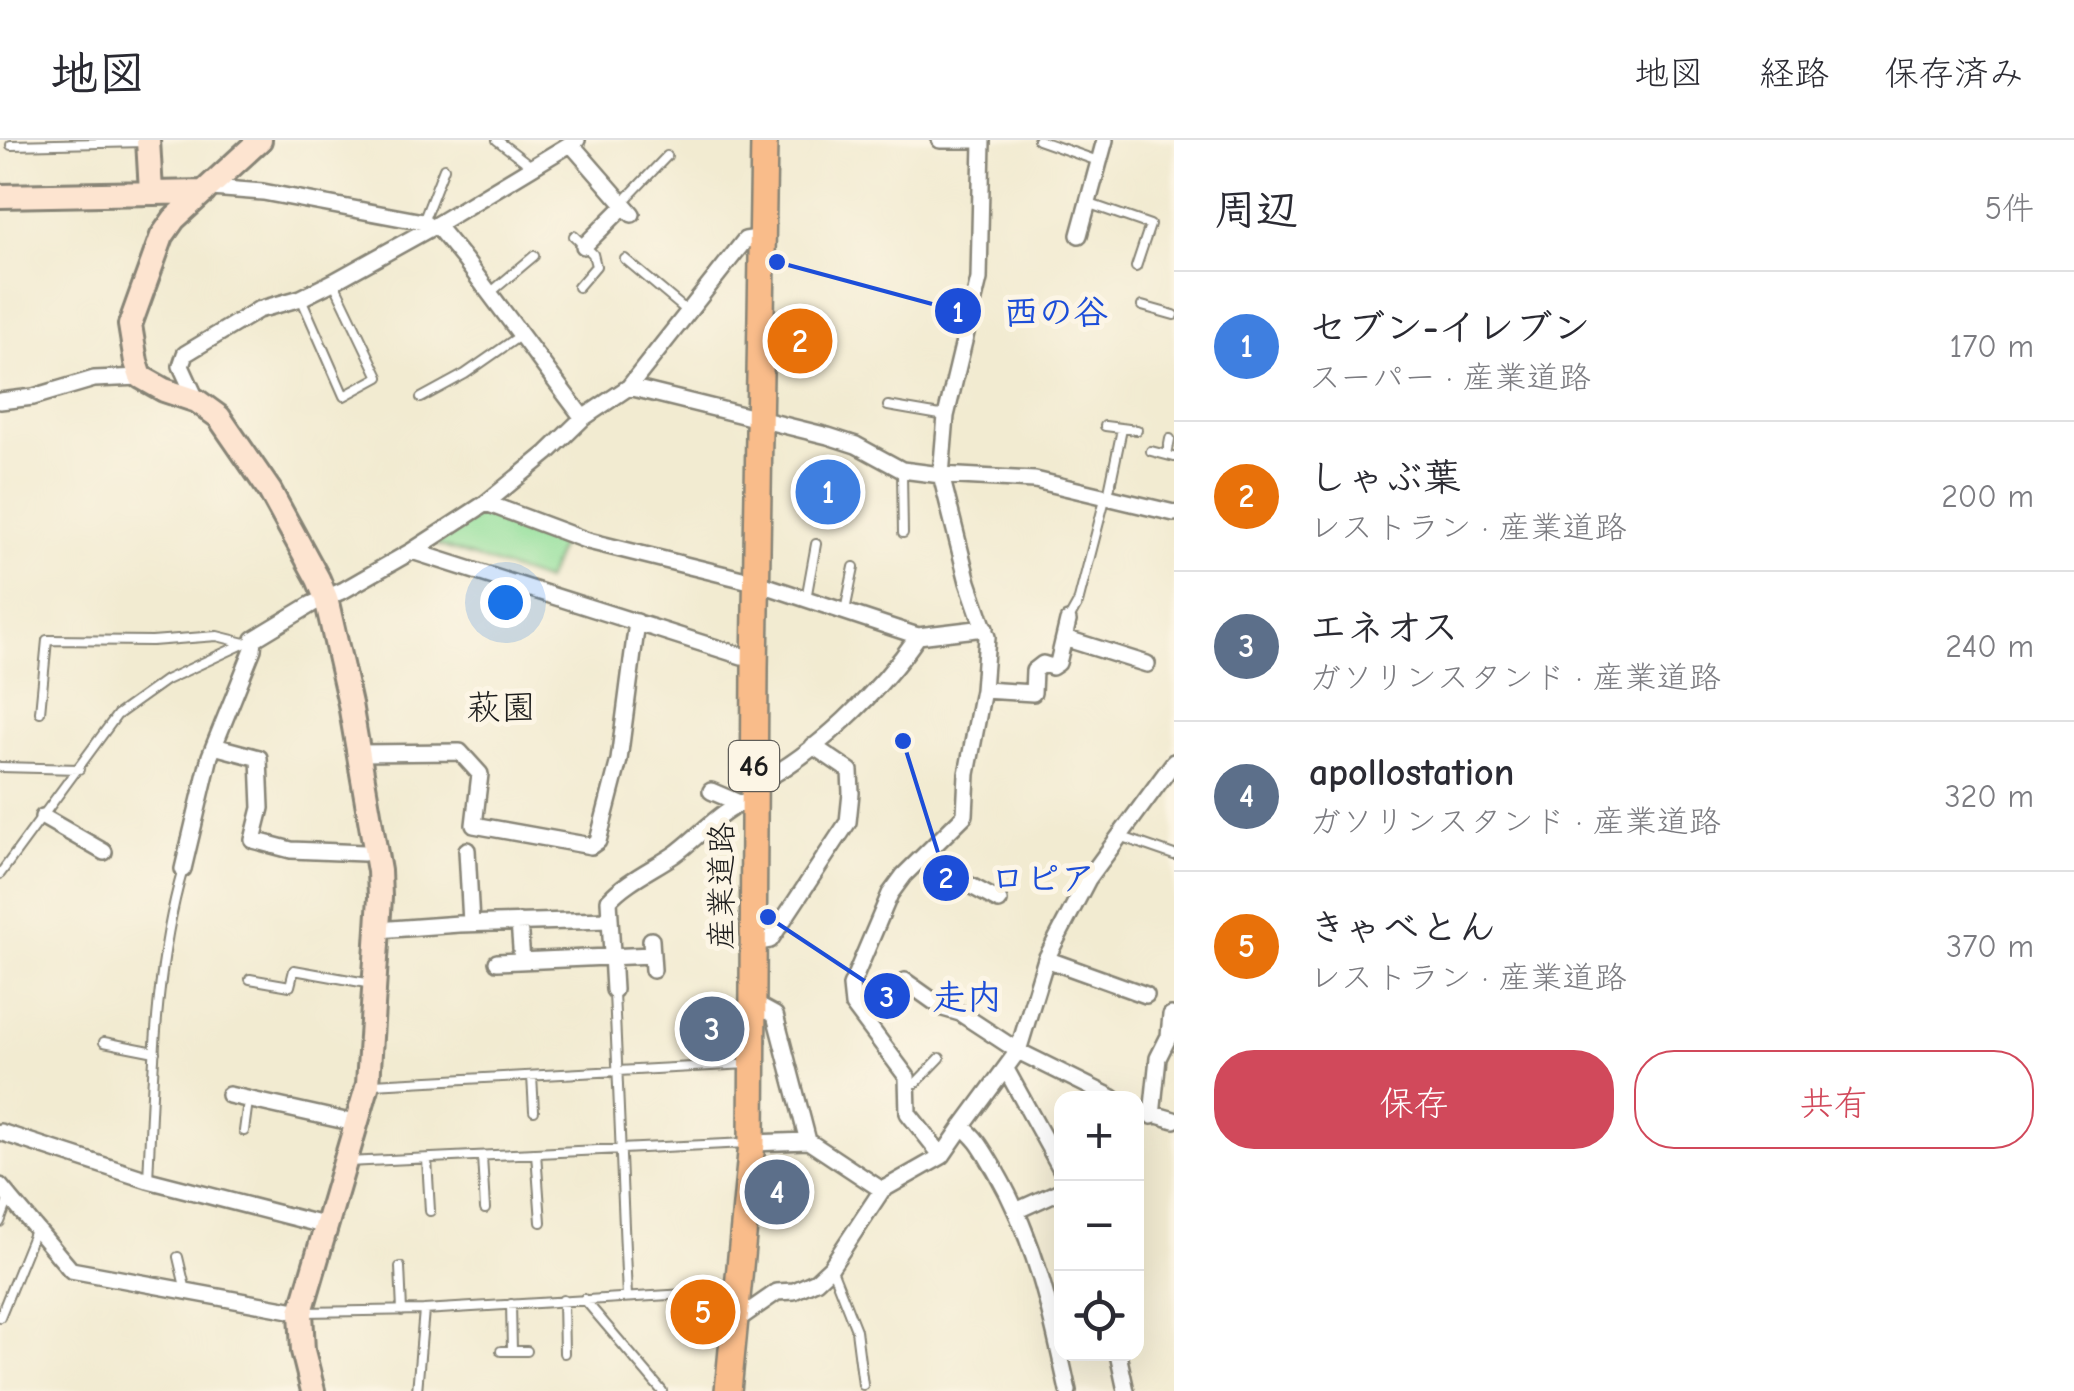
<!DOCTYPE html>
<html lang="ja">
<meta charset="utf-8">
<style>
body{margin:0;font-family:"Comic Neue","Klee One",sans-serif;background:#f7f7f7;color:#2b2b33}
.controls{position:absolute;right:30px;bottom:30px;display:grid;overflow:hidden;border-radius:20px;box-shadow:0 10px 40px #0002}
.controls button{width:90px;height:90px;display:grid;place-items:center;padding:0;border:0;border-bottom:2px solid #e1e1e2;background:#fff;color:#2b2b33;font:50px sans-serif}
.you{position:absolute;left:505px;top:462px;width:35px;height:35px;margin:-25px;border:8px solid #fff;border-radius:50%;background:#1a73e8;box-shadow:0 0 0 15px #1a73e833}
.badge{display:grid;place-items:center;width:65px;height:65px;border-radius:50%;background:#d1495b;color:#fff;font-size:32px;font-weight:700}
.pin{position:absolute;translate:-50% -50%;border:5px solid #fff;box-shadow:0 2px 10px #0006}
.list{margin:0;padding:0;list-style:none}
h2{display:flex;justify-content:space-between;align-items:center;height:130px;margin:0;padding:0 40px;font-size:42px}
h2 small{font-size:32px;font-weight:400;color:#7c7c81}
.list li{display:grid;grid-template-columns:65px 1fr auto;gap:30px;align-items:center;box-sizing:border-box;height:150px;padding:0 40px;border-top:2px solid #e1e1e2}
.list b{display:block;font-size:38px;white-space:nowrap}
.list p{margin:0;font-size:32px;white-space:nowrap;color:#7c7c81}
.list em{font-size:32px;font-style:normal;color:#7c7c81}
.actions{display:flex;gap:20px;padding:30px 40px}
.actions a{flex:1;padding:22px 0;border:2px solid #d1495b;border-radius:40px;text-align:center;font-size:35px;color:#d1495b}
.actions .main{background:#d1495b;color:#fff}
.icon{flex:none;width:55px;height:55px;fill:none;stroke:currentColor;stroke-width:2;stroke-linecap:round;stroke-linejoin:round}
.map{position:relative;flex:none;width:1174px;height:1251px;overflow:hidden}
header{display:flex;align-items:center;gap:60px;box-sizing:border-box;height:140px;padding:0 50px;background:#fff;border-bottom:2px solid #e1e1e2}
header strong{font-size:48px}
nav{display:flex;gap:55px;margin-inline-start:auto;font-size:35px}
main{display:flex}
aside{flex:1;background:#fff}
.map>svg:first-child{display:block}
.green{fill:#94e09d;stroke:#587e5c;stroke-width:2.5}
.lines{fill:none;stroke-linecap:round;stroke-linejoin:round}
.lane-casing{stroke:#878476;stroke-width:12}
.street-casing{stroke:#878476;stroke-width:20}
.secondary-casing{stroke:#878476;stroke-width:28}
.primary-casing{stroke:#878476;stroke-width:30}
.lane{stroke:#fff;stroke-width:8}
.street{stroke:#fff;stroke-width:15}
.secondary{stroke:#fde4d0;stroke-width:22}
.primary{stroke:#f9bc8a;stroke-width:25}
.labels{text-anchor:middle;stroke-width:10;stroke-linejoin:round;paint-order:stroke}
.shield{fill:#fcf5e5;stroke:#5f5d58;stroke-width:2.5}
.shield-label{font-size:30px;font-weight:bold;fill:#1c1c1c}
.street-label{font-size:32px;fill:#1c1c1c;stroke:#fcf5e5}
.neighbourhood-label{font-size:35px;fill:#1c1c1c;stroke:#fcf5e5}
.leader{fill:none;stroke:#1d4ed8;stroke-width:4}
.callout-dot{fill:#1d4ed8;stroke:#fcf5e5;stroke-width:4}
.mark-label{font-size:30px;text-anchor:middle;font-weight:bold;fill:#fff}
.callout-label{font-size:35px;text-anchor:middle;font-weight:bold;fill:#1d4ed8;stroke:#fcf5e5;stroke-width:10;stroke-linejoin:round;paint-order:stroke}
</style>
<header>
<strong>地図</strong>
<nav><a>地図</a><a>経路</a><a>保存済み</a></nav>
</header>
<main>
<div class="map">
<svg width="1174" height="1251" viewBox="0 0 1174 1251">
<rect width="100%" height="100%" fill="#fcf5e5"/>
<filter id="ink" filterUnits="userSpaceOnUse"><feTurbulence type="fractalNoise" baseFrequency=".01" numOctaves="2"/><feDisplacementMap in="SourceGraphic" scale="20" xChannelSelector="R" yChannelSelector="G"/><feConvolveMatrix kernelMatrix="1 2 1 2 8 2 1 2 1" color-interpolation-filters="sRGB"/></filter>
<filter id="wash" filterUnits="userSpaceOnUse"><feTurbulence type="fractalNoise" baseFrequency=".0048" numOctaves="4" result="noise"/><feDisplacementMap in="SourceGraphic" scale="40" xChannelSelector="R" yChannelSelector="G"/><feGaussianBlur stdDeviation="2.25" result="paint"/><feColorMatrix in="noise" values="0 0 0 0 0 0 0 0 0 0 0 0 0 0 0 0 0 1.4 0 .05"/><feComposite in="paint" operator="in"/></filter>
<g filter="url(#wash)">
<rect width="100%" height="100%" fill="#f2ebd1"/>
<path class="green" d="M493 370 564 397 546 441 437 405V400L482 372Z"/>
</g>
<g filter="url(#ink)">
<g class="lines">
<g class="lane-casing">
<path id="lane" d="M497 0 531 26
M1038 0 1098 21
M11 5 146 2
M622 63 667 16
M1087 63 1150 85 1136 127
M423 82 444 28
M574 96 593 114 596 126 578 147
M625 119 687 171
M490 153 534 116
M301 158 344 256 379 237 334 143
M1142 166 1174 175
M421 258 465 234 521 195
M888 266 946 276
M1105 286 1137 290
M1151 311 1174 317
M1167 315 1170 299
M902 332 903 393
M1108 356 1122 289
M806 459 816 404
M845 471 854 427
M1068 481 1078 463 1106 355
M40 572 47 500 152 501 217 496 245 503
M0 627 79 629
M1122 697 1174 715
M0 734 117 575 166 540 254 499
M250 839 290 846 294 830 372 844
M614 852 627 1157
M104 902 155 912
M532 936 534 971
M373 944 748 924
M908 944 916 943 940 918
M244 991 248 961
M536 1013 541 1082
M482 1016 485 1069
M427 1019 430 1071
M347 1022 747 1003
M148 1040C153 937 154 829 183 729
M0 1082 9 1058
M178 1117 186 1151
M400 1127 402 1171
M831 1127 856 1190 863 1245
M584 1159 662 1251
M563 1160 564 1213
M511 1164 512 1211
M304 1172 424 1170 735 1151
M0 1177 36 1088
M501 1211H527
M417 1251 424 1170"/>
</g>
<g class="street-casing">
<path id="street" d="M572 5 632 74
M211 48 263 52 423 82 431 88
M436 85 464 119 583 278
M1079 95 1105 0
M584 106 624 66
M629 247 745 100 764 97
M0 261 33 257 94 239 141 237
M197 261 181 226 185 214 258 170 301 158 333 142 436 85 577 0
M486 363 588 401 758 443 918 496
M412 411 742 516 755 517
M1064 498 1147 524
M983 550 1033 553 1034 531 1043 524 1052 527 1058 523 1068 481
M214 606 259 618 261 668 253 700 291 710 364 713
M358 613 460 612 480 634 474 685 591 706 598 701 619 620 637 482
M754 645C813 617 881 550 918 496L985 488
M711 651 739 663
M43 677 104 712
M467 710 471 783
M921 719 999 761
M183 729 210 616 253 509 254 499 312 464 344 450 412 411 486 363 547 313 583 278 629 247 828 296 856 305 902 330 941 335 946 276 979 139 982 0H940
M519 782 522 821
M378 790 459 784 609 780
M651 800 653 830
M753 803 770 800 848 682 851 653 850 631 813 606
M1046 819 1146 855
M497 822 652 815
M905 841 943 868 960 873 1018 911 1113 958
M614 850 609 760C626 741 653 729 675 714 701 695 723 667 754 658
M753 863 775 875 808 1001
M1007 931 1062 1031
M229 955 359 984
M1136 969 1174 980
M1152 976 1158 918 1169 896 1171 875
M962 987 1018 911 1046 819 1088 739 1174 622
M0 992 148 1040 327 1086
M752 1003 808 1001 882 1050
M0 1046 71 1130 301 1172
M1018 1070 1062 1050
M734 1182 777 1152 794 1151 816 1141 831 1127 882 1050 942 1016
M1118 1214 1126 1251
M1068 1251C1051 1172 1036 1101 995 1030 985 1014 978 998 962 987L942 1016 908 973 907 937 853 865 851 846 890 754 904 735 965 675 967 634 983 550 987 497 968 442 941 335 1035 340 1174 373"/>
</g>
<g class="secondary-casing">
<path id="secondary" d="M148 0 151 52
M260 0 174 79 162 96 130 185 136 222 141 237 164 250 197 261 219 277 270 351 318 439 326 458 350 564 379 731 380 757 368 944 301 1172 303 1211 313 1251
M0 56 204 52"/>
</g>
<g class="primary-casing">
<path id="primary" d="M728 1251 752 1003 755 528 764 0"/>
</g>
<use href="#lane" class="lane"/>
<use href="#street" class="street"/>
<use href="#secondary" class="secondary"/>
<use href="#primary" class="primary"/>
</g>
</g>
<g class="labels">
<rect class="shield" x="729" y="601" width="50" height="50" rx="8"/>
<g class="shield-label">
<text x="754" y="636">46</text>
</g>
<g class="street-label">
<text transform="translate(721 746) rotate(-90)" y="11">産業道路</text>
</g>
<g class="neighbourhood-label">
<text x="501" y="579">萩園</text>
</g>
</g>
<path class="leader" d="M777 122L958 171M903 601L946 738M768 777L887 856"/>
<g class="callout-dot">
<circle cx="777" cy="122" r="10"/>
<circle cx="903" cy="601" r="10"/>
<circle cx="768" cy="777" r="10"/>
<circle cx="958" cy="171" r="25"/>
<circle cx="946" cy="738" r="25"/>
<circle cx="887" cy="856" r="25"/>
</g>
<g class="mark-label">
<text x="958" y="182">1</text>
<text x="946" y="748">2</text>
<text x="887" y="867">3</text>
</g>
<g class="callout-label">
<text x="1056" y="184">西の谷</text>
<text x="1043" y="750">ロピア</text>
<text x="967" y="869">走内</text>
</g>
</svg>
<div class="controls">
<button>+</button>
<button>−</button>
<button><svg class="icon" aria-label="locate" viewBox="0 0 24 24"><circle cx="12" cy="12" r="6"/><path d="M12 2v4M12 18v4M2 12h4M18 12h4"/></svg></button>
</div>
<div class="you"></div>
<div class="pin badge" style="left:828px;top:352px;background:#3f7fe0">1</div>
<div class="pin badge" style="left:800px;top:201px;background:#e8710a">2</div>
<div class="pin badge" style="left:712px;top:889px;background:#5c6f8a">3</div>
<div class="pin badge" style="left:777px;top:1052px;background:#5c6f8a">4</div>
<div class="pin badge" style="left:703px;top:1172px;background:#e8710a">5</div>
</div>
<aside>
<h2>周辺<small>5件</small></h2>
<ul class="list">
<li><span class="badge" style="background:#3f7fe0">1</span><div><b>セブン-イレブン</b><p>スーパー · 産業道路</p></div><em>170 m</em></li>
<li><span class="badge" style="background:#e8710a">2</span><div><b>しゃぶ葉</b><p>レストラン · 産業道路</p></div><em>200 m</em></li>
<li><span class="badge" style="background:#5c6f8a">3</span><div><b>エネオス</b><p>ガソリンスタンド · 産業道路</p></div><em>240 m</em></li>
<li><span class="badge" style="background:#5c6f8a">4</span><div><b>apollostation</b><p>ガソリンスタンド · 産業道路</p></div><em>320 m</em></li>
<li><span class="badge" style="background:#e8710a">5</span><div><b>きゃべとん</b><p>レストラン · 産業道路</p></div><em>370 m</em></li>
</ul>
<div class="actions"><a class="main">保存</a><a>共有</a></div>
</aside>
</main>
